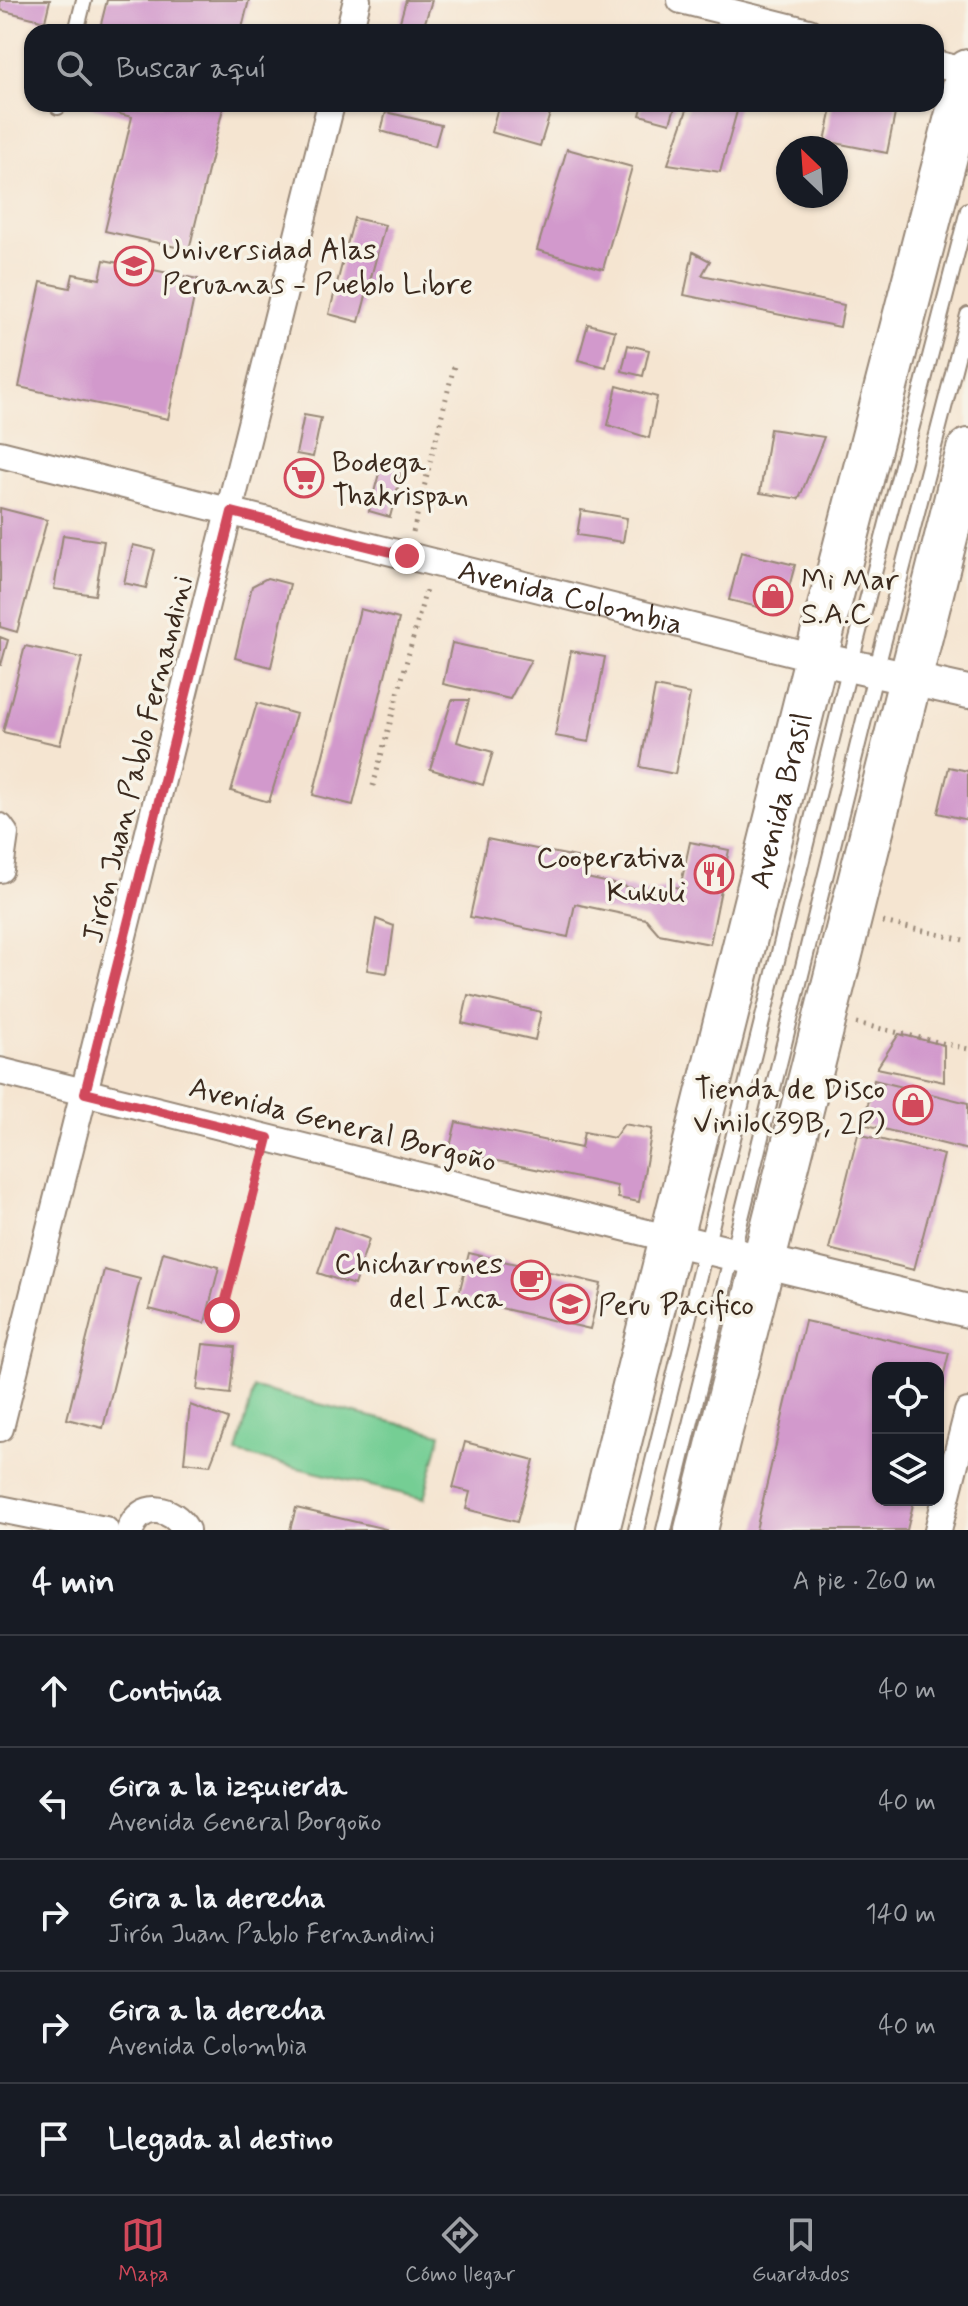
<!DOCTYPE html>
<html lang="es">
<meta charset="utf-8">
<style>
body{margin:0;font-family:Mynerve,sans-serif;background:#242831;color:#f1f3f6}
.controls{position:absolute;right:24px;bottom:24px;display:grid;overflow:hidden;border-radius:16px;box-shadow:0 2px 6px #0004}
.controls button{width:72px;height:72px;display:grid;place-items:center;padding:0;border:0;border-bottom:2px solid #363941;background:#171b24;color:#f1f3f6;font:40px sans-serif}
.compass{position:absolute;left:776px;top:136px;width:72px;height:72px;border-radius:50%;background:#171b24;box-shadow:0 2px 6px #0004;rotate:335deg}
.stop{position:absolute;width:24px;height:24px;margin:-18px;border:6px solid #d1495b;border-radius:50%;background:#fff}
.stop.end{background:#d1495b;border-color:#fff;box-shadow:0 2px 8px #0008}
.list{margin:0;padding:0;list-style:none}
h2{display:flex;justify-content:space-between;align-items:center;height:104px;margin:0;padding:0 32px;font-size:34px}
h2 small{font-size:26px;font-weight:400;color:#9ea1a6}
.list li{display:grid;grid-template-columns:52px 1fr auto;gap:24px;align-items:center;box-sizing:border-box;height:112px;padding:0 32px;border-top:2px solid #363941}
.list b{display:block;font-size:30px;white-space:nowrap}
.list p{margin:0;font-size:26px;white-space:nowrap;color:#9ea1a6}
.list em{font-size:26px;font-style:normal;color:#9ea1a6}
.icon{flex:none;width:44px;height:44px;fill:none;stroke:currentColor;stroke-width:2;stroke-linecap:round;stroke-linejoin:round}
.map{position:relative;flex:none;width:968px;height:1530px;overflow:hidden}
.search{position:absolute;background:#171b24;box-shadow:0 2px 6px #0004;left:24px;right:24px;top:24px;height:88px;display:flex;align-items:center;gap:20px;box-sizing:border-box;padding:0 28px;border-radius:24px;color:#9ea1a6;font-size:30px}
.sheet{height:664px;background:#171b24}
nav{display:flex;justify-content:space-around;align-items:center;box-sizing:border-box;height:112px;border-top:2px solid #363941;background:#171b24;font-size:22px;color:#9ea1a6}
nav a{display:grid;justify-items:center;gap:4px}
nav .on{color:#d1495b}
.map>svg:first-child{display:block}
.green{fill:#74ce94;stroke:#587c59;stroke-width:2}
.building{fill:#d299cc}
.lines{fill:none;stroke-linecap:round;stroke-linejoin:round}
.service-casing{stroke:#988878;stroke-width:18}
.minor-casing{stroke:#988878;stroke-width:30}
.tertiary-casing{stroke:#988878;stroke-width:36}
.primary-casing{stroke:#988878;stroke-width:46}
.path{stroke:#988878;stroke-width:5;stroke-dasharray:2 6;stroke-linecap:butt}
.service{stroke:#fff;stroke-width:14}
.minor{stroke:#fff;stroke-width:26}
.tertiary{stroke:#fff;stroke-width:32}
.primary{stroke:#fff;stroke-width:42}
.route{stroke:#d1495b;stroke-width:10}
.labels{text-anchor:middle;stroke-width:7;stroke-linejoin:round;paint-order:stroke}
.poi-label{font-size:30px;fill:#3b2a1e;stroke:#f7f3e8;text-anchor:start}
.street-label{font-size:30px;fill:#3b2a1e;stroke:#f7f3e8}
</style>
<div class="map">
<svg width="968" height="1530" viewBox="0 0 968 1530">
<rect width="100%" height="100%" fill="#f7f3e8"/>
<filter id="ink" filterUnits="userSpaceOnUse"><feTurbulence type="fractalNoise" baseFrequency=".0125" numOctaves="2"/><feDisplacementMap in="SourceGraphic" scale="16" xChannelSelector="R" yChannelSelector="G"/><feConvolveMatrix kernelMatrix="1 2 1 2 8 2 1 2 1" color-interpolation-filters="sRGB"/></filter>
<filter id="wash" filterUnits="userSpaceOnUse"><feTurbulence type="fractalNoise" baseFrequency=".006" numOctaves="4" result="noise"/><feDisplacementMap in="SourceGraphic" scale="32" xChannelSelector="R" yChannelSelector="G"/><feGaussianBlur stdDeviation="1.8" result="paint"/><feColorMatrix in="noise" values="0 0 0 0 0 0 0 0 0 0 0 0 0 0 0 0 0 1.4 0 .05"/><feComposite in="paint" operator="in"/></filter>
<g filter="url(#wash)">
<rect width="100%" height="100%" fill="#f5e5d1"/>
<path class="green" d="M254 1388 441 1434 424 1499 237 1453Z"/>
<g id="blocks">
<path class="building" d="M0 0H50L45 21 0 10Z
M107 0H249L241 32H99Z
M406 0H432L422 32H397Z
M224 104 189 250 105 231 132 117 79 104Z
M499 104H553L540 146 491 132Z
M643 104H676L670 123 640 115Z
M689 104H739L720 172 668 164Z
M833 104H897L887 153 825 141Z
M386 112 441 125 435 146 381 131Z
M567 149 632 167 603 269 537 250Z
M354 218 385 225 359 322 329 314Z
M693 252 710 261 702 275 844 305 840 327 684 295Z
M104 260 198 279 168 419 19 387 41 282 70 288 73 274 100 279Z
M588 324 615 331 606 367 578 360Z
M628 345 649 350 643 376 622 371Z
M617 386 657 397 649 438 608 425Z
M304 415 321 418 313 457 296 454Z
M770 429 824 437 799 499 760 493Z
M382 462 403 468 390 517 369 511Z
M0 508 47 520 17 632 0 627Z
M581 510 627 518 623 542 577 535Z
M63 535 104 541 95 595 54 589Z
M133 545 155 550 146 588 124 583Z
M741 552 795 565 782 613 729 600Z
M267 578 290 584 271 667 235 658 252 586Z
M360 609 399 619 353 805 313 795Z
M0 637 8 640 1 665H0Z
M452 643 531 660 510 699 443 684Z
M25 646 82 658 60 745 3 732Z
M571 651 605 657 589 742 555 736Z
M655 687 690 694 675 774 640 767Z
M452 700H469L457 742 493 752 483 785 430 769Z
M257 703 296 714 269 802 231 791Z
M949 767 968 771V820L938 813Z
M487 839 586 859 582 877 650 892 669 886 680 888 690 842 729 850 710 944 659 934 646 919 575 904 568 937 470 917Z
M376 919 394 926 387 973 367 970Z
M468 995 541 1012 535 1040 462 1023Z
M899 1034 944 1045V1082L877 1068Z
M874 1080 968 1103V1150L863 1124Z
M456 1122 581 1148 584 1132 614 1138 624 1124 652 1129 639 1202 618 1198 617 1186 449 1151Z
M858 1134 944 1155 914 1270 829 1249Z
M334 1227 369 1239 354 1285 318 1273Z
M163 1252 219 1267 205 1323 149 1309Z
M469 1253 601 1284 590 1329 458 1298Z
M104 1270 140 1279 103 1428 67 1419Z
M805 1321 949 1353 939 1394 938 1368H878V1500H914L907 1530H756Z
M203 1344 235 1347 230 1394 197 1390Z
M190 1405 228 1419 210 1465 184 1462Z
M465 1442 534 1460 517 1522 466 1509 470 1492 453 1488Z
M296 1508 386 1529V1530H290Z"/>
</g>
</g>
<g filter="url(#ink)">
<use href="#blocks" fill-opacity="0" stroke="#988878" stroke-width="2"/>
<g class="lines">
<g class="service-casing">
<path id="service" d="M76 32 84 0
M58 107 59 104
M636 1530 850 666 968 210
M664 1530 876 671 968 315"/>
</g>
<g class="minor-casing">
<g id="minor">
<path d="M681 0 809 32"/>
<path d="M349 32 357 0"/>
<path d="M936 64 968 72"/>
<path id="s1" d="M0 454 816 658"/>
<path d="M0 827 5 834 0 869"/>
<path d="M0 1071 671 1239"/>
<path d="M0 1428 331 104"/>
<path d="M0 1509 105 1530"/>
<path d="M130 1530C141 1501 172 1506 186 1530"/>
<path d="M938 1530 968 1412"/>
</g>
</g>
<g class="tertiary-casing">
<path id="tertiary" d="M816 658 968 692
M671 1239 968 1311"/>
</g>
<g class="primary-casing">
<g id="primary">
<path id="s2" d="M598 1530 824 626 968 71"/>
<path d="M696 1530 968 450"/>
</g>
</g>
<path class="path" d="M413 532 454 366
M373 786 427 586
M883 922 968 941
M856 1023 968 1049
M222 1315 262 1161"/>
<use href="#service" class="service"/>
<use href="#minor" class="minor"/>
<use href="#tertiary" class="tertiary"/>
<use href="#primary" class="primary"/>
</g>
</g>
<g class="lines" filter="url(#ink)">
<path class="route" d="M222 1315 268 1138 85 1093 232 512 407 556"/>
</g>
<defs>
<g id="university-ring" transform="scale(2)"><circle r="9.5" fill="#f7f3e8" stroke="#d1495b" stroke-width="1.5"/><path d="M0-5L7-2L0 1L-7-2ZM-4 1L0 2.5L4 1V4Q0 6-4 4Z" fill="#d1495b"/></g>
<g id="supermarket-ring" transform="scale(2)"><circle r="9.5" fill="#f7f3e8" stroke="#d1495b" stroke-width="1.5"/><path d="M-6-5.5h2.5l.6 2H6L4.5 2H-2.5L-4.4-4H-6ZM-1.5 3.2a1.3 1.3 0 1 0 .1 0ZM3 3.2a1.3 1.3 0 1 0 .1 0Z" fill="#d1495b"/></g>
<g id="shop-ring" transform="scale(2)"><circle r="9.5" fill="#f7f3e8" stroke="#d1495b" stroke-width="1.5"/><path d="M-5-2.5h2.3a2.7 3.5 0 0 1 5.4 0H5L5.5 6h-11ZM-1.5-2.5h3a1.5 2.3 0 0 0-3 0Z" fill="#d1495b"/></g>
<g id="restaurant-ring" transform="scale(2)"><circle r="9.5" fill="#f7f3e8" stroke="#d1495b" stroke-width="1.5"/><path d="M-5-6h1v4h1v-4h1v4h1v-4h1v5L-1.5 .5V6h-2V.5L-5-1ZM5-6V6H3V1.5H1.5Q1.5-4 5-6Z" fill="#d1495b"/></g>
<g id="cafe-ring" transform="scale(2)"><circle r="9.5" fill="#f7f3e8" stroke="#d1495b" stroke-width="1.5"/><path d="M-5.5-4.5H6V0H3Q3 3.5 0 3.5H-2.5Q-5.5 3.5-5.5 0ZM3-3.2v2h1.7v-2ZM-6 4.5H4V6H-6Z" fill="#d1495b"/></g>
<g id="school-ring" transform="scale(2)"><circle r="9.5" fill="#f7f3e8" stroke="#d1495b" stroke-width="1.5"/><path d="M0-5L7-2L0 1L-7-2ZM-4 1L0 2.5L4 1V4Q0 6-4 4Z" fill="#d1495b"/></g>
</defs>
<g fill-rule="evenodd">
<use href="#university-ring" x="134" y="266"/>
<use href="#supermarket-ring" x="304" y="478"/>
<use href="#shop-ring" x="773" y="596"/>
<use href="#restaurant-ring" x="714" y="874"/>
<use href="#shop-ring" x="913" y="1105"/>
<use href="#cafe-ring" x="531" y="1280"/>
<use href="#school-ring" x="570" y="1304"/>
</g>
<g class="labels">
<g class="poi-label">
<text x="162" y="259">Universidad Alas<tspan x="162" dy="34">Peruanas - Pueblo Libre</tspan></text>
<text x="332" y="471">Bodega<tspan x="332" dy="34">Thakrispan</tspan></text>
<text x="801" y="589">Mi Mar<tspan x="801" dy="34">S.A.C</tspan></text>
<text x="686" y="867" text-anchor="end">Cooperativa<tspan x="686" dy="34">Kukuli</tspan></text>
<text x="885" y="1098" text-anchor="end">Tienda de Disco<tspan x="885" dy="34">Vinilo(39B, 2P)</tspan></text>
<text x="503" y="1273" text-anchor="end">Chicharrones<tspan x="503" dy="34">del Inca</tspan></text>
<text x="598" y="1314">Peru Pacifico</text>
</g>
<g class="street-label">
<text dy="10" stroke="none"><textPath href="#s1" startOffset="588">Avenida Colombia</textPath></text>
<text transform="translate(137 759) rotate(-76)" y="10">Jirón Juan Pablo Fernandini</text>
<text dy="10" stroke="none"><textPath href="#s2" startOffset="752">Avenida Brasil</textPath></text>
<text transform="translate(343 1124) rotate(14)" y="10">Avenida General Borgoño</text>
</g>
</g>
</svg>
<div class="controls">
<button><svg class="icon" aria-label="locate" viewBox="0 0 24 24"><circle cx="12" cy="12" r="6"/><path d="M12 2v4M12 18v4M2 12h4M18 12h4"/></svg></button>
<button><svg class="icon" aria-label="layers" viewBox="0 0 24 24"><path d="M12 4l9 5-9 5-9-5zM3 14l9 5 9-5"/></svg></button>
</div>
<svg class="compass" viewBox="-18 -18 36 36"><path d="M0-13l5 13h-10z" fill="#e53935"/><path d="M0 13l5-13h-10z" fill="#9ea1a6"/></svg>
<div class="stop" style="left:222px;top:1315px"></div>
<div class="stop end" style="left:407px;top:556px"></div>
<div class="search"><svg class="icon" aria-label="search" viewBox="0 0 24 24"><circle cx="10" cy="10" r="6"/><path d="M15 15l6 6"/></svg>Buscar aquí</div>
</div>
<section class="sheet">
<h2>4 min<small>A pie · 260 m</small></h2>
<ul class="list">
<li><svg class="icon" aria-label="ahead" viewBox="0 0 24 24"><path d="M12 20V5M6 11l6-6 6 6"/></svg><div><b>Continúa</b></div><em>40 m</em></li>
<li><svg class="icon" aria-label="left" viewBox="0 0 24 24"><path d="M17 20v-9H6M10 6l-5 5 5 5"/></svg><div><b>Gira a la izquierda</b><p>Avenida General Borgoño</p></div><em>40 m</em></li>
<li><svg class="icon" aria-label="right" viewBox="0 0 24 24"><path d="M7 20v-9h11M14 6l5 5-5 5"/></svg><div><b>Gira a la derecha</b><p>Jirón Juan Pablo Fernandini</p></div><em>140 m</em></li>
<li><svg class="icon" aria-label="right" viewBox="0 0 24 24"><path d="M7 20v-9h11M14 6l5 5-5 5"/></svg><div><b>Gira a la derecha</b><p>Avenida Colombia</p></div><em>40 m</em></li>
<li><svg class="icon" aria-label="arrive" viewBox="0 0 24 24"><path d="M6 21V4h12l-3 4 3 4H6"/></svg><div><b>Llegada al destino</b></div></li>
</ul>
</section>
<nav>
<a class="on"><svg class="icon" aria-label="map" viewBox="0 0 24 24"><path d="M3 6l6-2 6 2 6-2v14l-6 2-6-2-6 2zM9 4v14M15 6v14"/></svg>Mapa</a>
<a><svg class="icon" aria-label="directions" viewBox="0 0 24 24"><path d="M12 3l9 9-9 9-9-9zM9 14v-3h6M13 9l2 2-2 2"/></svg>Cómo llegar</a>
<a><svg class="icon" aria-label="saved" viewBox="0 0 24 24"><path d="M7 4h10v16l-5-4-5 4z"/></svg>Guardados</a>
</nav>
